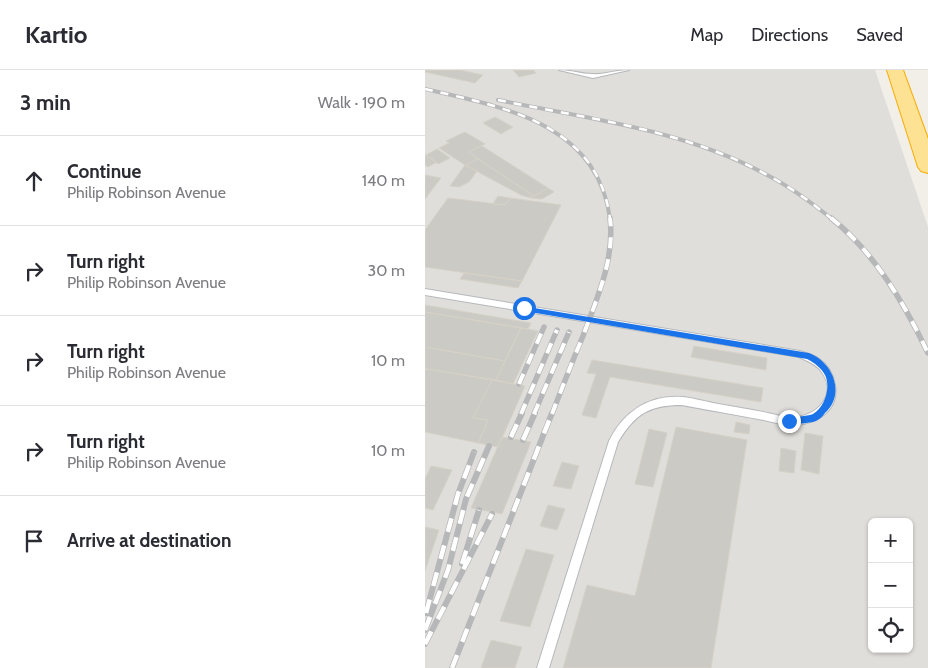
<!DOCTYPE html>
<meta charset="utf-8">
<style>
body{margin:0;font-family:Cabin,sans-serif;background:#f2f2f3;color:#2b2b33}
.controls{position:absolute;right:15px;bottom:15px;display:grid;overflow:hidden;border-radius:8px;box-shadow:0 1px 4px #0004}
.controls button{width:45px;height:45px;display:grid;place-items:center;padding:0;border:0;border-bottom:1px solid #e1e1e2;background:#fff;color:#2b2b33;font:25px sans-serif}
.stop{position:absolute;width:15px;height:15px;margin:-11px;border:4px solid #1a73e8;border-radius:50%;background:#fff}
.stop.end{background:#1a73e8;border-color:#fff;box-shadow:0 1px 5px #0008}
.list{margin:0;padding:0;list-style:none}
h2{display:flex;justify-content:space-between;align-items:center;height:65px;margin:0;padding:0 20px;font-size:21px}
h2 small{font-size:16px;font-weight:400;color:#7c7c81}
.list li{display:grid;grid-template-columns:32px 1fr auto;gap:15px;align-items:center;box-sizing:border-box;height:90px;padding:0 20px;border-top:1px solid #e1e1e2}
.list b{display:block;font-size:19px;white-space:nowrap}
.list p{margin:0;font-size:16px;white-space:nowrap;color:#7c7c81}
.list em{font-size:16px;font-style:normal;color:#7c7c81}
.icon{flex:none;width:28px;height:28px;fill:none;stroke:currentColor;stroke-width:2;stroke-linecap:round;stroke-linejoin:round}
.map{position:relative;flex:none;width:503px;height:598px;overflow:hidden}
header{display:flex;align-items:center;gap:30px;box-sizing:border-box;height:70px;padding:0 25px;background:#fff;border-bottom:1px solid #e1e1e2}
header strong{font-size:24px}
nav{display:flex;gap:28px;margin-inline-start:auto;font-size:18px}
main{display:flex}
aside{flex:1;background:#fff}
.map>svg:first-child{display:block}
.industrial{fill:#e0deda;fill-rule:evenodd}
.building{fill:#cccac5;stroke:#d6d1c6}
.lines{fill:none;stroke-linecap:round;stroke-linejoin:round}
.lane-casing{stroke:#b5b8bc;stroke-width:2}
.highway-casing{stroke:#f9ab00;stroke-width:2}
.lane{fill:#fff;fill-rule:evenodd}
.highway{fill:#fde293;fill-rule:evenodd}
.rail-far2-casing{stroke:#b6b7b8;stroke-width:4}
.rail-far1-casing{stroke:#b6b7b8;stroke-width:5.5}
.rail-casing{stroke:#b6b7b8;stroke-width:6}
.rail-far2{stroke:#fff;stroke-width:2.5;stroke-dasharray:8;stroke-linecap:butt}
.rail-far1{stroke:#fff;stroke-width:4;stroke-dasharray:11;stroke-linecap:butt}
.rail{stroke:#fff;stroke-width:4.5;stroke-dasharray:14;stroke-linecap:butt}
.route{fill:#1a73e8}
</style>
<header>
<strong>Kartio</strong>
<nav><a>Map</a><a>Directions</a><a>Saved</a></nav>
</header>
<main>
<aside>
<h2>3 min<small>Walk · 190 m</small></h2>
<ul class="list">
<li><svg class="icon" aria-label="ahead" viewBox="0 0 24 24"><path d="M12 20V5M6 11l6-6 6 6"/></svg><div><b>Continue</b><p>Philip Robinson Avenue</p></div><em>140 m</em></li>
<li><svg class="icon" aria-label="right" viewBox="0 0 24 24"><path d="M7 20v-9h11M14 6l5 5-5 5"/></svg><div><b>Turn right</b><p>Philip Robinson Avenue</p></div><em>30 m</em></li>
<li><svg class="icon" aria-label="right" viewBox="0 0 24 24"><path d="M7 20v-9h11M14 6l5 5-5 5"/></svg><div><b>Turn right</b><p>Philip Robinson Avenue</p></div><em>10 m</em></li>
<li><svg class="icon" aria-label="right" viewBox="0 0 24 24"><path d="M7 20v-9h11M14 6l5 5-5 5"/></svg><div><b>Turn right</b><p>Philip Robinson Avenue</p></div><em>10 m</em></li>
<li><svg class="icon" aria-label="arrive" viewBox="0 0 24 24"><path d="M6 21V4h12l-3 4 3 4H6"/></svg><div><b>Arrive at destination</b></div></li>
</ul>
</aside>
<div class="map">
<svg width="503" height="598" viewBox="0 0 503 598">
<rect width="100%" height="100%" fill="#f1efe8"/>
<path class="industrial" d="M0 0H450L503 157V598H0ZM447 452H484V579H447Z"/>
<path class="building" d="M0 0H35L58 5 50 13 0 2Z
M88 0H108L111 3 94 7Z
M70 47 88 57 76 64 58 53Z
M40 62 60 74 43 82 53 89 40 95 14 78 24 73 21 71Z
M57 76 123 118 109 126 43 82Z
M12 79 25 88 13 94 1 85Z
M0 85H1L12 92 3 97 0 95Z
M53 89 109 126 106 128 96 125 40 95Z
M40 95 52 101 44 112 34 117 25 116Z
M0 105 16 108 0 129Z
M123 118 129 122 117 129 106 128Z
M73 126 85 128 80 135 68 134Z
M23 128 80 135 85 128 136 135 97 211 0 197V160Z
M39 203 97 211 93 218 35 209Z
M0 235 106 253 103 259 0 242Z
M0 242 96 258 80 291 0 277Z
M96 258 113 261 88 314 71 310Z
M269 276 342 288 341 300 266 287Z
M0 277 80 291 71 310 2 299 0 298Z
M167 290 338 318 336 332 185 307 171 348 157 345 171 304 162 303Z
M2 299 67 310 48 348 63 350 53 373 0 362V301Z
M67 310 100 316 73 377 53 373 63 350 48 348Z
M311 352 325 355 324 364 309 362Z
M251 357 322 370 286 598H138L162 515 210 526Z
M224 359 242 363 228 417 210 414Z
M380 363 398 366 394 404 376 400Z
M77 367 106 372 77 444 46 438Z
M356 378 371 381 369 403 354 401Z
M137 392 154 396 146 419 128 416Z
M6 396 27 400 8 440 0 438V409Z
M123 435 140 439 132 460 115 456Z
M0 457 14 460 0 501Z
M101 479 129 485 105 557 75 551Z
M66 570 97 577 90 598H56Z"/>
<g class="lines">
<g class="lane-casing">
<path id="lane" d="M134 0C146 0 156 4 167 4 179 5 191 0 204 0L168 8Z
M0 219 375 281C381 283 388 285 393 288 411 300 418 329 400 344 392 351 381 354 371 355 358 356 346 351 333 349 308 344 282 340 257 335 224 335 210 344 193 372L124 598H112L184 371C198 342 224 324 258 327 268 328 278 331 288 333 303 336 318 338 333 341 346 343 358 348 371 347 394 345 413 323 396 301 391 294 382 291 374 287L0 225Z"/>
</g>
<g class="highway-casing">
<path id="highway" d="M462 0H478L503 69V103L496 101 493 97Z"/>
</g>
<use href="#lane" class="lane"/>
<use href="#highway" class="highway"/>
<g class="rail-far2-casing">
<path id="rail-far2" d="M0 19C78 37 173 53 185 149
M73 30C165 49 261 60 344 106 367 118 387 133 407 149"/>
</g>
<g class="rail-far1-casing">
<path id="rail-far1" d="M406 148C450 183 479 233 503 283
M94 314 119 257
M96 344 132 260
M109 344 144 262
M127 344C137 318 147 292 158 266 172 228 190 189 185 148"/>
</g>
<g class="rail-casing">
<path id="rail" d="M86 367 97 343
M98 370 110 343
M37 494 54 440
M1 543 33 424 49 382
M0 560 23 500 41 429 64 376
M0 574 67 444
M27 598 127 343"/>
</g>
<use href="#rail-far2" class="rail-far2"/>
<use href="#rail-far1" class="rail-far1"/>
<use href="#rail" class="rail"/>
</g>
<path class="route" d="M97 236 384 283C408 292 421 324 400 343 398 346 395 349 391 351 383 354 373 353 364 355L360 351 361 348C369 346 381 347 388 344 400 337 406 317 400 305 396 298 390 293 382 289L99 241 97 240Z"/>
</svg>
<div class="controls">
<button>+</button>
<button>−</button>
<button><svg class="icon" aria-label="locate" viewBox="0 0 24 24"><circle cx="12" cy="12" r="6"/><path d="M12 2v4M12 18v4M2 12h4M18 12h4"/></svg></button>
</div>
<div class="stop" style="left:99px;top:238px"></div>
<div class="stop end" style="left:364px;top:351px"></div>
</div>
</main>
